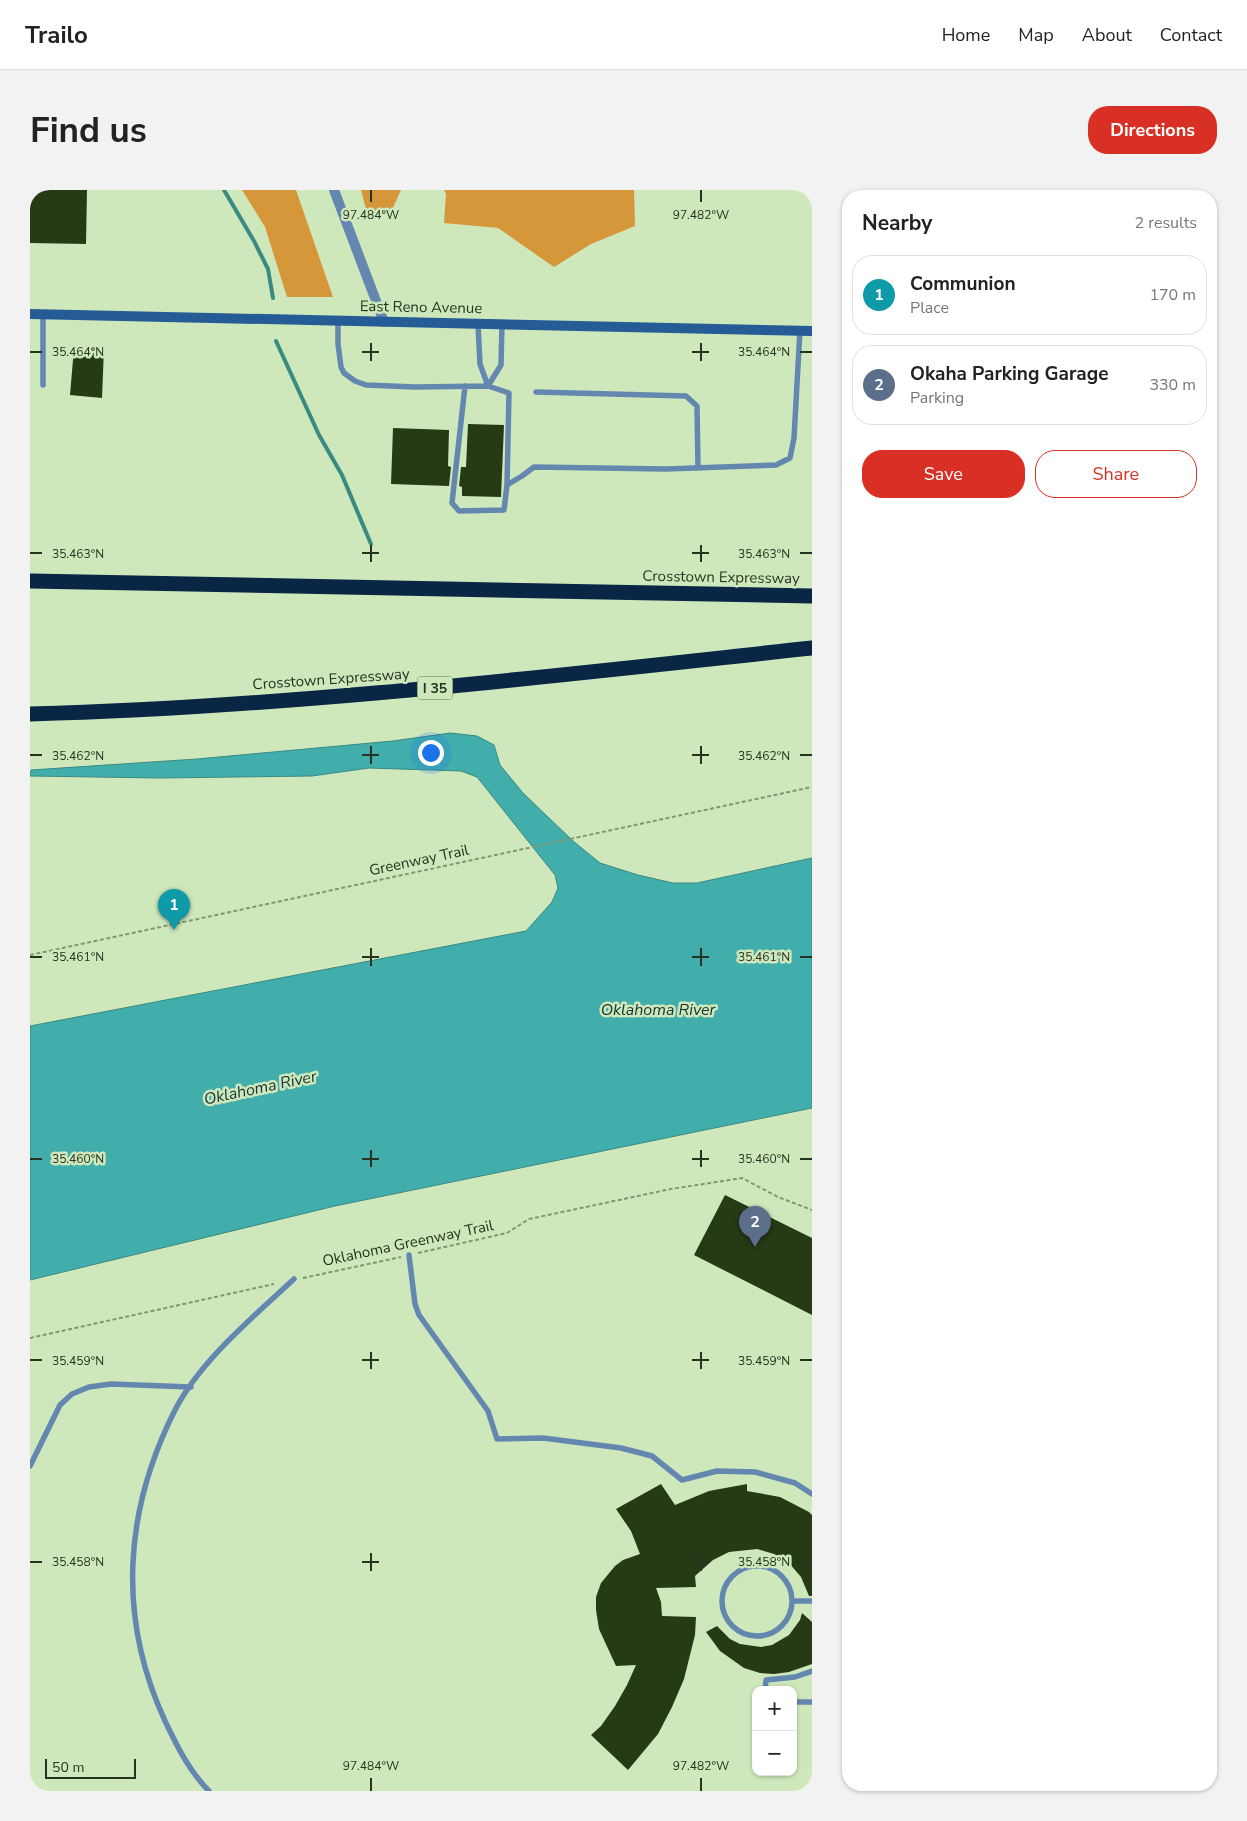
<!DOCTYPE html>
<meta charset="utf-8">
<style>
body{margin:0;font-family:"Nunito Sans",sans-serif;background:#f2f2f2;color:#222}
.controls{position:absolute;right:15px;bottom:15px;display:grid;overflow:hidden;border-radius:10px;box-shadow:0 1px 4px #0004}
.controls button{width:45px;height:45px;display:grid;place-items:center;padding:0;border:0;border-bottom:1px solid #e0e0e0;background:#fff;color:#222;font:25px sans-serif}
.scale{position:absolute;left:15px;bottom:12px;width:91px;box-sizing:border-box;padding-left:5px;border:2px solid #283221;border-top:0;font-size:14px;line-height:18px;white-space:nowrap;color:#283221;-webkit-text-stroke:4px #cee8bc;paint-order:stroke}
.you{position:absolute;left:400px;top:562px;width:18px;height:18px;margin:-12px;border:4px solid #fff;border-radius:50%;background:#1a73e8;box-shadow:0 0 0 8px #1a73e833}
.badge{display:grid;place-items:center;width:32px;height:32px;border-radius:50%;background:#d93025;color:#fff;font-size:16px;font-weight:700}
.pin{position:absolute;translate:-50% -41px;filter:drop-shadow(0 1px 2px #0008)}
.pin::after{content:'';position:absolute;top:26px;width:18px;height:15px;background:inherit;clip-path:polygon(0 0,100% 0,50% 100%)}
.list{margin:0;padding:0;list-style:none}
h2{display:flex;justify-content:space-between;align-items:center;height:65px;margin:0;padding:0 20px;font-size:21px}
h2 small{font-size:16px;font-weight:400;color:#767676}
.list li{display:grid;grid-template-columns:32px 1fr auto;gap:15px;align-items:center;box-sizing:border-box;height:80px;margin:0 10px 10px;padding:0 10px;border:1px solid #e0e0e0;border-radius:20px}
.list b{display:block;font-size:19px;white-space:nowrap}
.list p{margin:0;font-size:16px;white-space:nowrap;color:#767676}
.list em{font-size:16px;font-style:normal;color:#767676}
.actions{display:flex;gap:10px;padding:15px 20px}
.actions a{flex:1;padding:11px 0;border:1px solid #d93025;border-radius:20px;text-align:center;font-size:18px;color:#d93025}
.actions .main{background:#d93025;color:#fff}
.map{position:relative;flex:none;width:782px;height:1601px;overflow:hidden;border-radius:20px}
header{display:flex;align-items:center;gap:30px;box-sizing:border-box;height:70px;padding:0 25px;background:#fff;border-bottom:1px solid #e0e0e0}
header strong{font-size:24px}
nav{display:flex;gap:28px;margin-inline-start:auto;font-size:18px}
.intro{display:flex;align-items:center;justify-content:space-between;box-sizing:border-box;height:120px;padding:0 30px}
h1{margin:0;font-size:35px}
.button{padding:12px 22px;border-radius:20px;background:#d93025;color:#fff;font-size:18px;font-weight:700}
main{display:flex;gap:30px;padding:0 30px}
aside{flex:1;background:#fff;border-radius:20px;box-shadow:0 1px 4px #0004}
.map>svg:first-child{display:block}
.forest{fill:#d6963a}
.water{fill:#41aeab;stroke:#3a8982}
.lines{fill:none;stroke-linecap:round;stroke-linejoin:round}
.stream{stroke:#3a8982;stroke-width:4}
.building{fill:#263a15}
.path{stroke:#829575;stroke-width:2;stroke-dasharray:4 2.5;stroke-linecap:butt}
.lane{stroke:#6487b0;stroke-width:5.5}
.street{stroke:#6487b0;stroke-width:10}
.secondary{stroke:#255c96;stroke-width:10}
.highway{stroke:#092644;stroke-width:15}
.ticks{fill:none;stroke:#283221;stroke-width:2}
.labels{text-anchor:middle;stroke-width:5;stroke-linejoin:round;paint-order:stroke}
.shield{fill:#cee8bc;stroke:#5a6950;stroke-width:1}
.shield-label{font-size:14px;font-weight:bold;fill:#283221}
.street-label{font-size:15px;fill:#283221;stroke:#cee8bc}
.water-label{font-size:16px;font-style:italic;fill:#123433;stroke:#cee8bc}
.ticks-label{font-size:12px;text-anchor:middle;fill:#283221;stroke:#cee8bc;stroke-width:5;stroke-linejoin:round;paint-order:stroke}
</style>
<header>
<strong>Trailo</strong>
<nav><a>Home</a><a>Map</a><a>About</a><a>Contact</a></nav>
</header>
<div class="intro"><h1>Find us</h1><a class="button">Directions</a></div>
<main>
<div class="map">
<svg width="782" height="1601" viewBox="0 0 782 1601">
<rect width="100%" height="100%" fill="#cee8bc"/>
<path class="forest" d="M212 0H266L303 107H257L235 37Z
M331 0H371L363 18 339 31Z
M414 0H604L605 36 561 54 524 77 468 38 414 33 416 4Z"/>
<path class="water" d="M420 543 447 546 464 555 470 575 493 603 543 651 570 673 608 685 643 693H667L782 668V918L305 1016 0 1090V836L496 741 522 712 528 698 525 685 447 587 431 581 339 578 282 586 129 588 0 586 1 580 167 569 363 551Z"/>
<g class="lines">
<path class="stream" d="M194 0 224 51 238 79 243 108
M246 151 289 245 312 285 341 354"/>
</g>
<path class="building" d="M0 0H57L56 54 0 53Z
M44 158H74L72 208 40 205Z
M438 234 474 235 471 307 432 306V297L429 296 431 277H436Z
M363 238 419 240 418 276 421 277 419 296 361 294Z
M695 1005 782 1048V1125L664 1065Z
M631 1294 645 1315 679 1301 717 1294V1301L750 1307 779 1322 782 1325V1406H779L771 1387 759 1373 744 1364 727 1359 699 1362 683 1370 665 1386 666 1397 626 1398 631 1412 632 1426 666 1427 665 1445 654 1489 642 1517 628 1544 598 1580 561 1545 571 1536 585 1516 597 1495 606 1475 586 1476 569 1439 566 1420V1407L571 1393 585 1376 593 1370 610 1364 601 1341 586 1319Z
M772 1423 782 1432V1474L759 1482 744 1484 730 1483 714 1478 690 1461 676 1442 687 1436 700 1449 710 1454 731 1457 742 1455 759 1445 770 1430Z"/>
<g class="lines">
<path class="path" d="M0 765 782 597
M388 1063 477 1043 499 1029 641 999 712 988 748 1007 782 1020
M273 1088 371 1067
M0 1148 244 1094"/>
<path class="lane" d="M13 125V195
M308 131V154L311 177 314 183 325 191 336 195 385 197 458 196 479 203 477 295
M448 134 450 174 458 196
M435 196 422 313 429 321 474 320 477 295 492 286 504 277 636 279 746 275 760 268 764 248 770 140
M458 196 471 175 472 134
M506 202 656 206 667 216 668 278
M379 1065 385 1114 389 1125 458 1221 467 1249 513 1248 591 1258 622 1266 652 1290 687 1281 725 1282 765 1293 782 1304
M0 1276 30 1215 42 1204 59 1197 81 1194 161 1197
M692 1411a35 35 0 1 1 70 0a35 35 0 1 1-70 0Z
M762 1411H782
M735 1500 736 1490 765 1487 782 1481
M763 1512H782
M179 1601C159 1581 147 1556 135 1531 87 1427 94 1321 145 1220 170 1171 223 1127 264 1089"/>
<path class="street" d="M304 0 354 132"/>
<path class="secondary" d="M0 124 782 141"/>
<path class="highway" d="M0 391 782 406
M0 524C262 517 522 486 782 458"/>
</g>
<path class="ticks" d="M341 0V12M671 0V12M341 153V171M671 153V171M0 162H12M332 162H349M662 162H679M770 162H782M341 355V372M671 355V372M0 363H12M332 363H349M662 363H679M770 363H782M341 556V574M671 556V574M0 565H12M332 565H349M662 565H679M770 565H782M341 758V776M671 758V776M0 767H12M332 767H349M662 767H679M770 767H782M341 960V977M671 960V977M0 969H12M332 969H349M662 969H679M770 969H782M341 1162V1179M671 1162V1179M0 1170H12M332 1170H349M662 1170H679M770 1170H782M341 1363V1381M671 1363V1381M0 1372H12M332 1372H349M662 1372H679M770 1372H782M341 1588V1601M671 1588V1601"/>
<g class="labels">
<rect class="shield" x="387.5" y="486.5" width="35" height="23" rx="4"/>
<g class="shield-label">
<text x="405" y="503">I 35</text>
</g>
<g class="street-label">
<text transform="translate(391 117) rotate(1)" y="5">East Reno Avenue</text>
<text transform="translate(691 387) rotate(1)" y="5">Crosstown Expressway</text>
<text transform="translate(301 489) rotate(-4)" y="5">Crosstown Expressway</text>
<text transform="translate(389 670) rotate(-12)" y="5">Greenway Trail</text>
<text transform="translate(378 1053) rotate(-12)" y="5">Oklahoma Greenway Trail</text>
</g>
<g class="water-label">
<text x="628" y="825">Oklahoma River</text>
<text transform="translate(230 897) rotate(-12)" y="6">Oklahoma River</text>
</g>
</g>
<g class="ticks-label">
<text x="341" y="29">97.484°W</text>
<text x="671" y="29">97.482°W</text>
<text x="48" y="166">35.464°N</text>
<text x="734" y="166">35.464°N</text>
<text x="48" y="368">35.463°N</text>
<text x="734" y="368">35.463°N</text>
<text x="48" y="570">35.462°N</text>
<text x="734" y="570">35.462°N</text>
<text x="48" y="771">35.461°N</text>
<text x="734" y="771">35.461°N</text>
<text x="48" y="973">35.460°N</text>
<text x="734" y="973">35.460°N</text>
<text x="48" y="1175">35.459°N</text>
<text x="734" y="1175">35.459°N</text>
<text x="48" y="1376">35.458°N</text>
<text x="734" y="1376">35.458°N</text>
<text x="341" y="1580">97.484°W</text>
<text x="671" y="1580">97.482°W</text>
</g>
</svg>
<div class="controls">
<button>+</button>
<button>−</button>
</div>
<div class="scale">50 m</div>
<div class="you"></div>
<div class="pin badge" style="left:144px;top:740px;background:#0f9aa8">1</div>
<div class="pin badge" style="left:725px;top:1057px;background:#5c6f8a">2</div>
</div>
<aside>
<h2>Nearby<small>2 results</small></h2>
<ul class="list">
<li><span class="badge" style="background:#0f9aa8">1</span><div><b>Communion</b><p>Place</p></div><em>170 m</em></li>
<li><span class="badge" style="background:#5c6f8a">2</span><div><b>Okaha Parking Garage</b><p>Parking</p></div><em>330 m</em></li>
</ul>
<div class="actions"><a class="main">Save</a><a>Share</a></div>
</aside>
</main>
